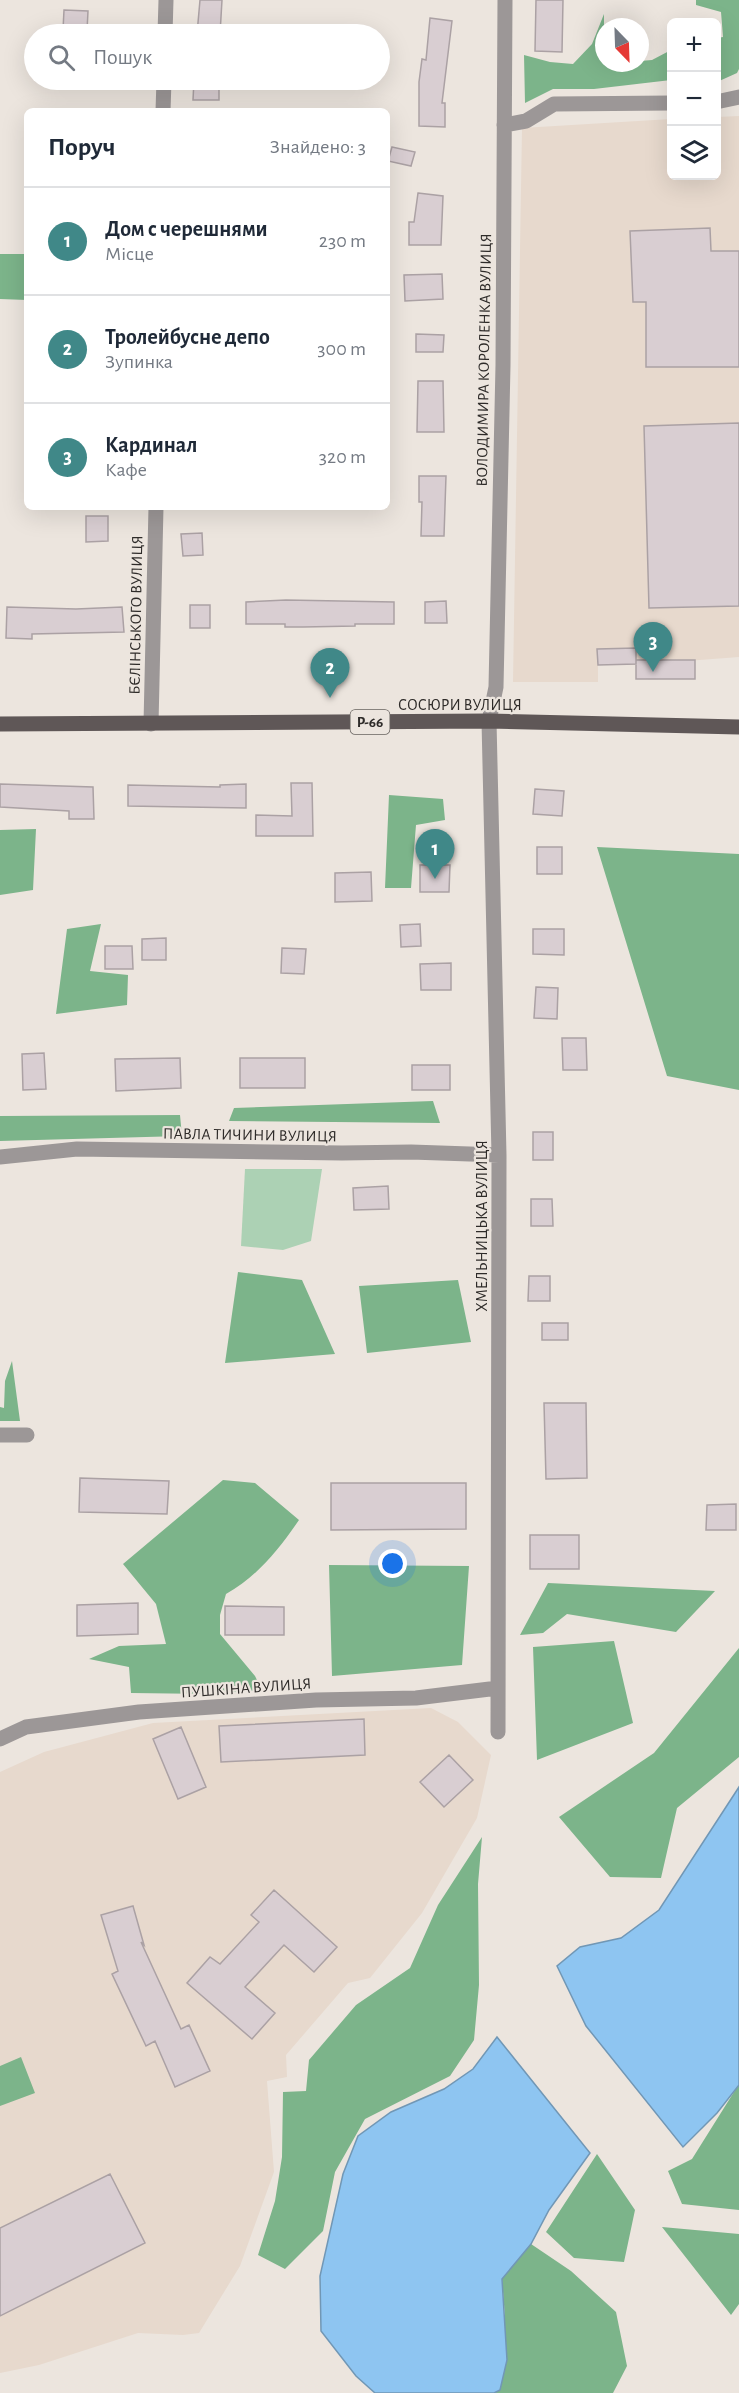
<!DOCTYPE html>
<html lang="uk">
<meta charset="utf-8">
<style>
body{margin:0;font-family:"Alegreya Sans",sans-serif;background:#f6f6f7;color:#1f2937}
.controls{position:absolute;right:18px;top:18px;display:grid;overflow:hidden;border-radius:9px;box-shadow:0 6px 24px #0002}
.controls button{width:54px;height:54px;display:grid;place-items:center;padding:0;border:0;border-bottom:2px solid #e0e1e3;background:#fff;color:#1f2937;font:30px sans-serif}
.compass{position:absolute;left:595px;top:18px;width:54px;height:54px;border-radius:50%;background:#fff;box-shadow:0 6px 24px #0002;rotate:157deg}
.you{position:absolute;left:393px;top:1564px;width:21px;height:21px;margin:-15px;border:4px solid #fff;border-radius:50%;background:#1a73e8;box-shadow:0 0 0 9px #1a73e833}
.badge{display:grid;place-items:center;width:39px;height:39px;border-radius:50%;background:#408888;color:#fff;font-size:20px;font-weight:700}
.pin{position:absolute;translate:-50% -50px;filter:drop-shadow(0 2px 3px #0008)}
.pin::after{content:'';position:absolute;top:32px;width:21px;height:18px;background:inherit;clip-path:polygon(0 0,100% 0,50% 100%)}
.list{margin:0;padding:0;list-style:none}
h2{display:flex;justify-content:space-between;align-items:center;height:78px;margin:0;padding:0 24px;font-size:26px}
h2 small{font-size:20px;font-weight:400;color:#747a83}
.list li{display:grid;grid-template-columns:39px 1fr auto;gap:18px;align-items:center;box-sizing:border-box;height:108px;padding:0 24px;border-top:2px solid #e0e1e3}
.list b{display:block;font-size:22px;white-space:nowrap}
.list p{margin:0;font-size:20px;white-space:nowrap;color:#747a83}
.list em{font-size:20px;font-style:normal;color:#747a83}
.icon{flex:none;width:33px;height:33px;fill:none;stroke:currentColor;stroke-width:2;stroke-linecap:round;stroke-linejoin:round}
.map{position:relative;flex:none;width:739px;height:2393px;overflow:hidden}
.search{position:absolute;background:#fff;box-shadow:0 6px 24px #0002;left:24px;top:24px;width:366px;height:66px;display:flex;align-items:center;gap:15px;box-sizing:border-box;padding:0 21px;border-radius:33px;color:#747a83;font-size:22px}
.panel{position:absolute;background:#fff;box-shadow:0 6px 24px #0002;left:24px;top:108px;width:366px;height:402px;border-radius:9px}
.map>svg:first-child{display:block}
.built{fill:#e7d9cd}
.green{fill:#acd1b4}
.forest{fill:#7cb48a}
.water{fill:#8ec5f1;stroke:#7197b5;stroke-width:1.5}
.building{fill:#d9ced2;stroke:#aba1a4;stroke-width:1.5}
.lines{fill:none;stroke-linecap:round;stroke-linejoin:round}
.street{stroke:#9c9797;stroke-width:15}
.primary{stroke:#5f5757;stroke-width:15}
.labels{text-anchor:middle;stroke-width:4.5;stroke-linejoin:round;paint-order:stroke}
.shield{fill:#ece5de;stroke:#67635f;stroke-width:1.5}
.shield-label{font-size:15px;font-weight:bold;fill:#2e2b29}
.street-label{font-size:16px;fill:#2e2b29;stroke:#ece5de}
</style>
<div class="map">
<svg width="739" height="2393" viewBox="0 0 739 2393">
<rect width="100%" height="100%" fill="#ece5de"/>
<path class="built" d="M739 116V657L634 665H598V682H513L522 128 671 119 672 176H716L717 117Z
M431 1708 458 1722 491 1755 477 1818 422 1913 370 1978 348 1983 286 2055 287 2077 267 2081 274 2172 240 2266 199 2333 183 2335 138 2333 39 2365 0 2373V1772L44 1752 153 1723Z"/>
<path class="green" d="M245 1169H322L311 1241 283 1250 241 1246Z"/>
<path class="forest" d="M696 0H739V69L737 73 717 82V38L723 37 721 12 696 5Z
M604 14V63H640V61L652 60 671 50V80L594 89H553L525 103 524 55 550 62 573 64 592 44Z
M0 254H27V300L0 299Z
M389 795 443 799 445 820 416 825 411 888H385Z
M36 829 33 890 0 895V830Z
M597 847 739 854V1090L667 1076Z
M101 924 90 971 128 975 127 1005 56 1014 67 929Z
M433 1101 440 1123 229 1121 234 1108Z
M180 1115 182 1136 0 1141V1116Z
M238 1272 302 1280 335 1354 225 1363Z
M458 1280 471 1342 367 1353 359 1286Z
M12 1361 20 1421H0V1407L4 1408 5 1381Z
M223 1480 255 1483 299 1520C279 1549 258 1576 226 1594L220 1615V1634L255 1676 262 1690 210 1694 131 1693 129 1667 89 1659 119 1646 166 1644 156 1604 123 1564Z
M329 1565 469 1566 462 1665 332 1676Z
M548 1583 715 1591 676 1632 567 1614 543 1633 520 1635Z
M614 1641 633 1723 537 1760 533 1647Z
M739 1648V1757L677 1808 661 1878 610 1877 559 1817 654 1753Z
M482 1837 478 1884 479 1985 474 2040 450 2076 365 2119 335 2172 323 2231 285 2269 258 2255 275 2201 282 2157 283 2092 306 2091 309 2060 356 2005 410 1968 438 1905Z
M21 2057 35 2093 0 2106V2066Z
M739 2084V2210L682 2204 668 2171 692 2159Z
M597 2154 635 2210 624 2262 574 2258 546 2232Z
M662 2227 739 2234V2304L731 2315Z
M531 2244 571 2271 616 2312 627 2366 613 2393H490L505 2317 502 2279Z"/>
<path class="water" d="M739 1787V2085L717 2113 683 2147 586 2026 557 1966 580 1947 621 1938 659 1910Z
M497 2037 590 2153 549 2210 531 2244 502 2279 507 2360 500 2390 494 2393H375L356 2376 321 2331 320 2276 343 2174 358 2136 391 2112 444 2089 473 2069Z"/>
<path class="building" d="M200 0H222L220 34H197Z
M536 0H563L562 52 535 51Z
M64 10 88 11 87 31 63 30Z
M430 18 452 21 442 103H445V127L419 126V82L422 59 426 60Z
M194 80H219V100H193Z
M392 147 415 152 411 166 388 161Z
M418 193 443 196 441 245H409V222H414Z
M710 228 711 251H739V367H646V302H633L630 231Z
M442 274 443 299 405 301 404 275Z
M416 334 444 335 443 352H416Z
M418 381H443L444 432H417Z
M739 423V606L649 608 644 426Z
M419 476H446L444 536H421L422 502H419Z
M86 516H108V541L86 542Z
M202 533 203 555 183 556 181 534Z
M286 600 394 602V624H355V626L303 627H285V624H246V602Z
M446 601 447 623H425V602Z
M190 605H210V628H190Z
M7 607 76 609 122 607 124 632 32 634V639L6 638Z
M636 648V664L598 665 597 649Z
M636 660H695V679H636Z
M291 783H312L313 836H256V815L292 816Z
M0 784 93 787 94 819H69V811L0 807Z
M246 784V808L128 806V785L220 787V785Z
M535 789 564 791 562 816 533 814Z
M537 847H562V874H537Z
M420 865H450L449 892H420Z
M371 872 372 901 335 902V873Z
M420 924 421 946 401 947 400 925Z
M533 929H564V955L533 954Z
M166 938V960H142V939Z
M105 946H132L133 969H105Z
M282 948 306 949 304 974 281 973Z
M451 963V990H421L420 964Z
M536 987 558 988 557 1019 534 1018Z
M562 1038H586L587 1070H563Z
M44 1053 46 1089 23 1090 22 1054Z
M180 1058 181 1088 116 1091 115 1059Z
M240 1058H305V1088H240Z
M412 1065H450V1090H412Z
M533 1132H553V1160H533Z
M388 1186 389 1209 354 1210 353 1188Z
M531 1199H552L553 1226H531Z
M529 1276H550V1301H528Z
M542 1323H568V1340H542Z
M544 1403H586L587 1478 546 1479Z
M80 1478 169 1481 167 1514 79 1512Z
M331 1483H466V1529L331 1530Z
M736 1504V1530H706L707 1505Z
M530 1535H579V1569H530Z
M138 1603V1634L77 1636V1605Z
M225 1606 284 1607V1635H225Z
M364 1719 365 1755 221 1762 219 1726Z
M181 1727 206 1787 178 1799 153 1739Z
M449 1755 473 1780 444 1807 420 1782Z
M274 1890 337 1947 314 1972 284 1945 245 1987 275 2013 252 2039 187 1983 210 1957 220 1964 259 1922 251 1915Z
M133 1906 144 1945 141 1942 181 2029 189 2025 210 2071 175 2087 155 2041 146 2046 112 1974 118 1971 101 1915Z
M110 2174 145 2243 0 2316V2228Z"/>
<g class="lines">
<path class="street" d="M165 34 166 0
M716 102 739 97
M163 111 164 80
M504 125 526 121 554 104 672 103
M151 724 156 507
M0 1157 77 1149 342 1153 411 1152 499 1155
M0 1435H27
M498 1732 499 1155 489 721 496 687 503 365 505 0
M0 1739 26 1727 139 1712 316 1700 416 1698 498 1688"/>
<path class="primary" d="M0 724 489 721 739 727"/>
</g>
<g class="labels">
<rect class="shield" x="350.5" y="710" width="39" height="24" rx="4.5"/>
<g class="shield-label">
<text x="370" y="727">Р-66</text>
</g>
<g class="street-label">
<text transform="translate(483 360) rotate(-89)" y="6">ВОЛОДИМИРА КОРОЛЕНКА ВУЛИЦЯ</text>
<text transform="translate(135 615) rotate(-89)" y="6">БЄЛІНСЬКОГО ВУЛИЦЯ</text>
<text x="460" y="710">СОСЮРИ ВУЛИЦЯ</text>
<text transform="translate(250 1134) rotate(1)" y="6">ПАВЛА ТИЧИНИ ВУЛИЦЯ</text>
<text transform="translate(481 1226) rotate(-90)" y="6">ХМЕЛЬНИЦЬКА ВУЛИЦЯ</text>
<text transform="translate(246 1687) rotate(-4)" y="6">ПУШКІНА ВУЛИЦЯ</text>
</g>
</g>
</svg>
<div class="controls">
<button>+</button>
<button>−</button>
<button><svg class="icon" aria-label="layers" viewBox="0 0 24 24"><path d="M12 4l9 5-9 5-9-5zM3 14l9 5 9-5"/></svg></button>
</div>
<svg class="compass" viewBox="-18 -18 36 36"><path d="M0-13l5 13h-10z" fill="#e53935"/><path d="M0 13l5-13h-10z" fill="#747a83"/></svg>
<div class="you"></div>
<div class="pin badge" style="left:435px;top:879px">1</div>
<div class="pin badge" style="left:330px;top:698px">2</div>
<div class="pin badge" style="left:653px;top:672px">3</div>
<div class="search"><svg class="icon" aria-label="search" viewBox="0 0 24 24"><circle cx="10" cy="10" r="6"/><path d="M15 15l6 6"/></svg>Пошук</div>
<section class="panel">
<h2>Поруч<small>Знайдено: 3</small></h2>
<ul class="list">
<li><span class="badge">1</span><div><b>Дом с черешнями</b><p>Місце</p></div><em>230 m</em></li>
<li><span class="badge">2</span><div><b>Тролейбусне депо</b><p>Зупинка</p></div><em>300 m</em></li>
<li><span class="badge">3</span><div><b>Кардинал</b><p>Кафе</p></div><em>320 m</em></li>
</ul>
</section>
</div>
